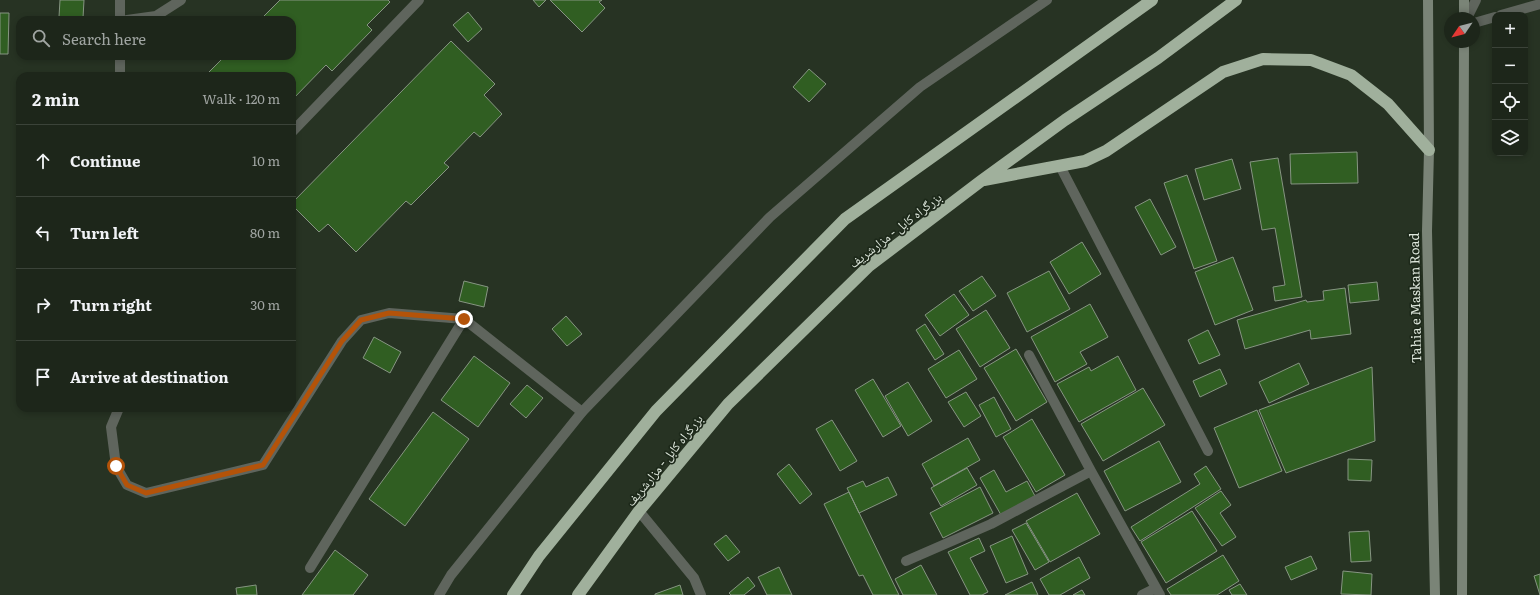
<!DOCTYPE html>
<meta charset="utf-8">
<style>
body{margin:0;font-family:Literata,"Noto Naskh Arabic",serif;background:#2a3227;color:#f1f3f6}
.controls{position:absolute;right:12px;top:12px;display:grid;overflow:hidden;border-radius:8px;box-shadow:0 2px 6px #0003}
.controls button{width:36px;height:36px;display:grid;place-items:center;padding:0;border:0;border-bottom:1px solid #3b4339;background:#1d261a;color:#f1f3f6;font:20px sans-serif}
.compass{position:absolute;left:1444px;top:12px;width:36px;height:36px;border-radius:50%;background:#1d261a;box-shadow:0 2px 6px #0003;rotate:235deg}
.stop{position:absolute;width:12px;height:12px;margin:-9px;border:3px solid #b45309;border-radius:50%;background:#fff}
.stop.end{background:#b45309;border-color:#fff;box-shadow:0 1px 4px #0008}
.list{margin:0;padding:0;list-style:none}
h2{display:flex;justify-content:space-between;align-items:center;height:52px;margin:0;padding:0 16px;font-size:17px}
h2 small{font-size:13px;font-weight:400;color:#a0a5a2}
.list li{display:grid;grid-template-columns:26px 1fr auto;gap:12px;align-items:center;box-sizing:border-box;height:72px;padding:0 16px;border-top:1px solid #3b4339}
.list b{display:block;font-size:15px;white-space:nowrap}
.list em{font-size:13px;font-style:normal;color:#a0a5a2}
.icon{flex:none;width:22px;height:22px;fill:none;stroke:currentColor;stroke-width:2;stroke-linecap:round;stroke-linejoin:round}
.map{position:relative;flex:none;width:1540px;height:595px;overflow:hidden}
.search{position:absolute;background:#1d261a;box-shadow:0 2px 6px #0003;left:16px;top:16px;width:280px;height:44px;display:flex;align-items:center;gap:10px;box-sizing:border-box;padding:0 14px;border-radius:12px;color:#a0a5a2;font-size:15px}
.panel{position:absolute;background:#1d261a;box-shadow:0 2px 6px #0003;left:16px;top:72px;width:280px;height:340px;border-radius:12px}
.map>svg:first-child{display:block}
.building{fill:#305e22;stroke:#869582}
.lines{fill:none;stroke-linecap:round;stroke-linejoin:round}
.lane{stroke:#5f655d;stroke-width:10}
.street{stroke:#5f655d;stroke-width:10}
.secondary{stroke:#7a8477;stroke-width:10}
.highway{stroke:#a0b09c;stroke-width:12}
.route{stroke:#b45309;stroke-width:5}
.labels{text-anchor:middle;stroke-width:3.5;stroke-linejoin:round;paint-order:stroke}
.street-label{font-size:13px;fill:#dee7dc;stroke:#1d291a}
</style>
<div class="map">
<svg width="1540" height="595" viewBox="0 0 1540 595">
<rect width="100%" height="100%" fill="#273323"/>
<path class="building" d="M60 0H84L83 18 59 17Z
M280 0H388L390 2 367 25 372 30 332 71 326 65 292 100V76H205L225 56H292V20H260Z
M533 0H546L539 7Z
M550 0H602L599 2 605 8 582 32Z
M468 12 482 29 468 42 453 25Z
M0 13H9L8 54H0Z
M451 41 495 84 484 95 502 114 480 137 474 132 444 163 449 167 411 205 406 201 356 252 328 224 319 232 292 205V203Z
M809 69 826 84 809 102 793 87Z
M1357 152 1358 183 1291 184 1290 154Z
M1278 158 1302 297 1275 301 1273 287 1285 285 1275 228 1262 230 1250 162Z
M1232 159 1241 189 1204 200 1195 169Z
M1187 175 1217 261 1194 269 1164 183Z
M1150 199 1176 247 1161 255 1135 207Z
M1082 242 1101 274 1069 294 1050 262Z
M1233 257 1253 310 1215 325 1195 272Z
M1049 271 1070 309 1027 332 1007 293Z
M982 276 996 296 973 311 959 291Z
M464 281 488 287 484 307 459 301Z
M1377 282 1379 300 1350 303 1348 285Z
M1345 288 1351 334 1311 339 1310 330 1245 349 1237 320 1306 300 1307 302 1324 300 1323 291Z
M954 294 969 315 940 336 925 315Z
M1090 304 1108 337 1080 352 1087 364 1055 382 1031 337Z
M986 310 1010 348 980 367 956 329Z
M566 316 582 334 567 346 552 329Z
M925 324 944 354 935 360 916 330Z
M1208 330 1220 355 1199 364 1188 340Z
M374 337 401 352 390 373 363 358Z
M1016 349 1047 402 1016 421 984 368Z
M959 350 977 379 946 398 928 369Z
M474 356 510 383 478 427 441 400Z
M1118 356 1136 390 1079 422 1057 384 1089 367 1091 371Z
M1299 363 1309 384 1269 403 1259 382Z
M1372 367 1375 441 1286 473 1259 410Z
M1220 369 1227 384 1200 397 1193 381Z
M873 379 901 426 883 437 855 390Z
M908 382 932 421 908 436 885 396Z
M527 385 543 398 526 418 510 404Z
M1143 388 1165 425 1103 461 1081 424Z
M966 392 981 416 964 427 948 402Z
M994 397 1011 429 996 437 979 405Z
M1257 410 1282 471 1239 488 1214 428Z
M433 412 469 439 405 526 369 499Z
M1032 419 1065 475 1036 492 1003 437Z
M832 420 857 461 840 471 816 429Z
M968 438 980 460 934 486 922 464Z
M1159 441 1181 482 1125 511 1104 471Z
M1348 459 1372 460 1371 481 1348 480Z
M789 464 812 494 800 504 777 474Z
M1206 466 1221 489 1140 541 1131 527 1200 484 1194 474Z
M967 468 977 485 941 506 931 488Z
M994 470 1006 492 1027 481 1035 496 1001 515 980 478Z
M888 477 897 495 859 513 847 488 863 481 866 487Z
M980 487 993 513 943 538 930 513Z
M1221 491 1231 505 1220 513 1236 537 1222 546 1195 508Z
M849 492 899 595H873L863 575 859 576 824 504Z
M1077 493 1100 534 1050 562 1026 521Z
M1192 511 1217 551 1166 583 1141 542Z
M1026 523 1049 562 1035 570 1012 530Z
M1369 531 1371 561 1351 562 1349 532Z
M726 535 740 552 728 561 714 544Z
M1012 536 1028 574 1006 583 990 546Z
M979 538 985 551 970 558 988 592 982 595H970L948 552Z
M335 550 368 575 353 595H302Z
M1223 555 1239 581 1217 595H1171L1167 589Z
M1311 556 1317 569 1291 580 1285 567Z
M1079 557 1090 578 1060 595H1049L1040 579Z
M921 565 937 595H903L895 579Z
M779 567 792 595H767L758 577Z
M1343 571 1372 574 1371 595 1341 594Z
M1540 574V595L1534 576Z
M748 577 755 586 744 595H731L729 593Z
M1032 582 1038 595H1005Z
M1240 584 1247 595H1232L1229 590Z
M256 585 257 595H237L236 588Z
M680 585 683 595H655V594Z
M1082 590 1085 595H1073Z"/>
<g class="lines">
<path class="lane" d="M120 0V20
M1501 15 1540 4
M127 20 156 16 181 0
M1474 23 1495 17
M120 56V76
M292 132 419 0
M1060 166 1208 451
M119 408 111 427 116 466 127 485 146 493 263 465 342 341 361 320 389 313 464 319 582 412
M639 511 694 578 701 595
M310 568 464 319"/>
<path class="street" d="M1467 18 1476 0
M1029 355 1091 471 1160 595
M906 561 991 524 1091 471
M439 595 451 575 582 412 770 217 920 87 1047 0
M1142 595 1156 588"/>
<path class="secondary" d="M1428 0 1429 150 1427 231 1435 595
M1464 18V0
M1462 595 1464 42"/>
<path class="highway" d="M984 180 1085 161 1106 151 1223 72 1263 59 1311 60 1351 75 1388 104 1429 150
M513 595 539 556 656 411 845 219 1152 0
M578 595 639 511 728 404 869 266 981 181 1065 120 1158 58 1236 0"/>
</g>
<g class="lines">
<path class="route" d="M116 466 127 485 146 493 263 465 342 341 361 320 389 313 464 319"/>
</g>
<g class="labels">
<g class="street-label">
<text transform="translate(895 230) rotate(-38)" y="5">بزرگراه کابل - مزارشریف</text>
<text transform="translate(1415 298) rotate(-91)" y="5">Tahia e Maskan Road</text>
<text transform="translate(664 460) rotate(-51)" y="5">بزرگراه کابل - مزارشریف</text>
</g>
</g>
</svg>
<div class="controls">
<button>+</button>
<button>−</button>
<button><svg class="icon" aria-label="locate" viewBox="0 0 24 24"><circle cx="12" cy="12" r="6"/><path d="M12 2v4M12 18v4M2 12h4M18 12h4"/></svg></button>
<button><svg class="icon" aria-label="layers" viewBox="0 0 24 24"><path d="M12 4l9 5-9 5-9-5zM3 14l9 5 9-5"/></svg></button>
</div>
<svg class="compass" viewBox="-18 -18 36 36"><path d="M0-13l5 13h-10z" fill="#e53935"/><path d="M0 13l5-13h-10z" fill="#a0a5a2"/></svg>
<div class="stop" style="left:116px;top:466px"></div>
<div class="stop end" style="left:464px;top:319px"></div>
<div class="search"><svg class="icon" aria-label="search" viewBox="0 0 24 24"><circle cx="10" cy="10" r="6"/><path d="M15 15l6 6"/></svg>Search here</div>
<section class="panel">
<h2>2 min<small>Walk · 120 m</small></h2>
<ul class="list">
<li><svg class="icon" aria-label="ahead" viewBox="0 0 24 24"><path d="M12 20V5M6 11l6-6 6 6"/></svg><div><b>Continue</b></div><em>10 m</em></li>
<li><svg class="icon" aria-label="left" viewBox="0 0 24 24"><path d="M17 20v-9H6M10 6l-5 5 5 5"/></svg><div><b>Turn left</b></div><em>80 m</em></li>
<li><svg class="icon" aria-label="right" viewBox="0 0 24 24"><path d="M7 20v-9h11M14 6l5 5-5 5"/></svg><div><b>Turn right</b></div><em>30 m</em></li>
<li><svg class="icon" aria-label="arrive" viewBox="0 0 24 24"><path d="M6 21V4h12l-3 4 3 4H6"/></svg><div><b>Arrive at destination</b></div></li>
</ul>
</section>
</div>
